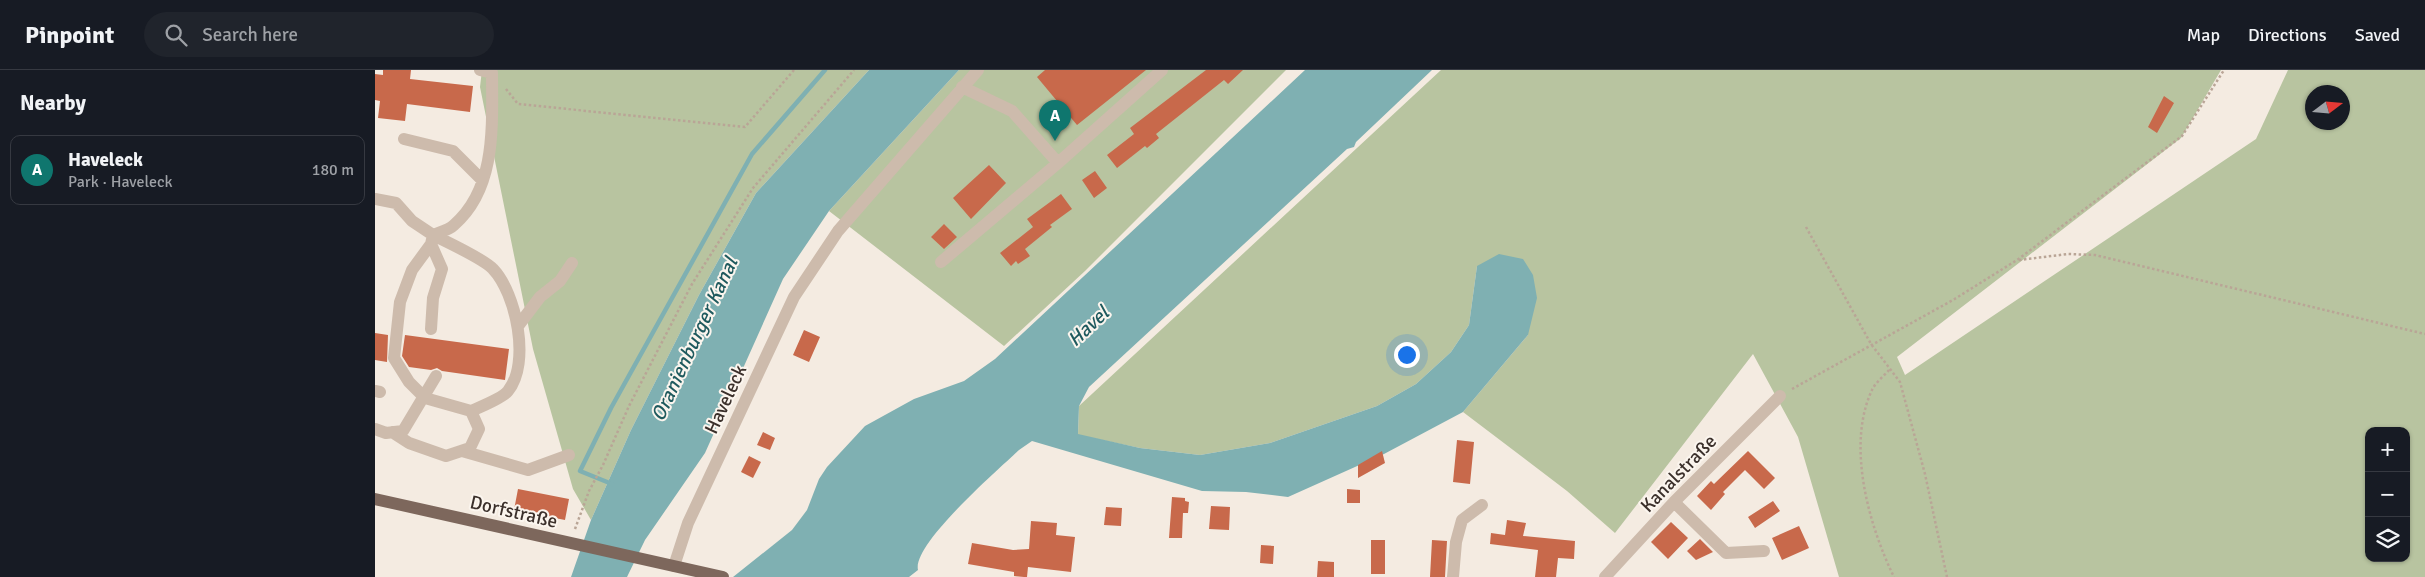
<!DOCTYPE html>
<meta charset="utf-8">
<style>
body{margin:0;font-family:Signika,sans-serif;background:#20242c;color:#f1f3f6}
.controls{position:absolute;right:15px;bottom:15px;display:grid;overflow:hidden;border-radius:10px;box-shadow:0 1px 4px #0004}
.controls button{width:45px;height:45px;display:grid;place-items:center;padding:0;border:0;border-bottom:1px solid #363941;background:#171b24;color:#f1f3f6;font:25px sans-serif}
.compass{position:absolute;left:1930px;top:15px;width:45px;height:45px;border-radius:50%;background:#171b24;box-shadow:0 1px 4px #0004;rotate:74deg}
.you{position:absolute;left:1031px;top:284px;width:18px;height:18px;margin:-12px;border:4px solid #fff;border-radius:50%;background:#1a73e8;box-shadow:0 0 0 8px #1a73e833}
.badge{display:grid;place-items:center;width:32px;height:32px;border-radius:50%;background:#0f766e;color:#fff;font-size:16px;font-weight:700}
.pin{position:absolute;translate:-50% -41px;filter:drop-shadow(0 1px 2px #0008)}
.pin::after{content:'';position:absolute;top:26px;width:18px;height:15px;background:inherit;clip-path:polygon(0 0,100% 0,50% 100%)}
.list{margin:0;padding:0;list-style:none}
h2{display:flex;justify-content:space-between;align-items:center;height:65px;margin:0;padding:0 20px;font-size:21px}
h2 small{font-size:16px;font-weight:400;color:#9ea1a6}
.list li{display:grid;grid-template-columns:32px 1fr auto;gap:15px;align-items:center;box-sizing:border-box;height:70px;margin:0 10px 10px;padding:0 10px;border:1px solid #363941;border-radius:10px}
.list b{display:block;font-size:19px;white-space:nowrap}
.list p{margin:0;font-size:16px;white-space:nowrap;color:#9ea1a6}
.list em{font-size:16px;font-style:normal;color:#9ea1a6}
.icon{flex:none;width:28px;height:28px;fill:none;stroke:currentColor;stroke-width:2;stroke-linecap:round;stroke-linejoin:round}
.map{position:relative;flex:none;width:2050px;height:507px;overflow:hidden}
header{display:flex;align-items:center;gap:30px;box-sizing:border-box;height:70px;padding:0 25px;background:#171b24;border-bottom:1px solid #363941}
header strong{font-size:24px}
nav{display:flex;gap:28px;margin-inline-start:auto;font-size:18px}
.search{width:350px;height:45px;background:#20242c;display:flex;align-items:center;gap:12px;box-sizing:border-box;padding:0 18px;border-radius:28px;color:#9ea1a6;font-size:19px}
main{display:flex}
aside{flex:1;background:#171b24}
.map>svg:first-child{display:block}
.green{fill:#b8c4a0;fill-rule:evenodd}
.water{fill:#7fb0b2}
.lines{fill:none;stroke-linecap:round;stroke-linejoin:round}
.stream{stroke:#7fb0b2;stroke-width:4.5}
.building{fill:#c8694b}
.path{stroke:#b9a596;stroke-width:2.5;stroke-dasharray:2.5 2.5;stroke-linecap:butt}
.minor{stroke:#cdbbac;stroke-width:12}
.major{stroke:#7d675c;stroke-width:12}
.labels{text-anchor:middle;stroke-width:4;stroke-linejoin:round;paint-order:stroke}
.street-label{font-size:19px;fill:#3b302b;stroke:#fbf5ee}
.water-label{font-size:20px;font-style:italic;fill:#1f5a5e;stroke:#fbf5ee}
</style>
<header>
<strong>Pinpoint</strong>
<div class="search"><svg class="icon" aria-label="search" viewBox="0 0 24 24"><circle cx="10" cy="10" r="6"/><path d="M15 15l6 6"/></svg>Search here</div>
<nav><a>Map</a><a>Directions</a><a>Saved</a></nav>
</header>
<main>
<aside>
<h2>Nearby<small></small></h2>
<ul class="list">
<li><span class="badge">A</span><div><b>Haveleck</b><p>Park · Haveleck</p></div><em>180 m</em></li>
</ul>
</aside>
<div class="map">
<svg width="2050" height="507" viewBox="0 0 2050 507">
<rect width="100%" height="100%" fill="#f4ebe1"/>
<path class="green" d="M107 0H494L381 123 324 225 256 360 216 450 198 419 158 279 105 17Z
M584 0H911L710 201 629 276 454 141Z
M1066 0H1846L1806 68 1522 287 1530 305 1881 69 1913 0H2050V507H1464L1423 367 1378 284 1240 463 1192 421 1088 342 1153 265 1102 196 1094 255 1076 282 1041 314 1002 336 895 373 825 385 765 378 703 365 704 336ZM1938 22H1968V52H1938ZM1994 361H2031V488H1994Z"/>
<path class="water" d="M494 0H584L454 141 408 209 330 383 270 470 252 507H196L216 450 256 360 324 225 381 123Z
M930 0H1057L981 72 979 77 972 79 714 317 704 336 703 364 765 378 825 385 895 373 1002 336 1041 314 1076 282 1094 255 1102 196 1124 184 1148 189 1158 205 1162 228 1153 265 1088 342 1009 384 913 427 871 422 827 421 657 371 644 380C624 399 537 474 543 500L534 507H358L417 460 432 440 444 409 452 397 490 356 539 329 589 311 620 289Z"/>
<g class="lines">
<path class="stream" d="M237 414 205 401 236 338 377 84 450 0"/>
</g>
<path class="building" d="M8 0H36L35 9 98 16 95 42 32 34 30 51 3 48 5 31 0 30V4L8 5Z
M670 0H771L702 55 662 7Z
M831 0H868L853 14 849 10 781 64 784 68 772 78 770 76 742 98 732 85 759 64 755 58Z
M1789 26 1799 33 1782 63 1773 57Z
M614 95 631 113 596 149 578 128Z
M720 101 732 118 719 128 707 110Z
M686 124 697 139 675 155 677 157 650 179 655 186 643 194 641 191 636 196 625 183 658 157 652 149Z
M569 154 582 167 569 179 556 167Z
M429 260 445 267 434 292 418 285Z
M0 263 13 265 12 292 0 290Z
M30 265 134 279 130 310 67 301 62 298 56 300 34 297 27 286Z
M388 362 400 368 395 380 382 375Z
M1082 370 1099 372 1095 414 1078 412Z
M1007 381 1010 393 983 408V395Z
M1373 381 1400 408 1389 419 1370 400 1348 422 1350 424 1336 440 1322 426 1336 411 1339 414Z
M374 386 386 392 378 408 366 402Z
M143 419 194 429 190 450 139 440Z
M972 419 985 420V433H972Z
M797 427 810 428V431L814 432 813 443H808L807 468H794Z
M1398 431 1405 441 1380 458 1373 447Z
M836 436 855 437 854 460 834 459Z
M731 437 747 438 746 456 729 455Z
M1132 450 1151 453 1148 466 1200 471 1199 489 1183 488 1181 507H1160L1163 480 1115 474 1116 463 1130 465Z
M656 451 682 453 681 465 700 467 696 502 653 497 652 507H649L639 506V502L593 494 597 473 638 480 654 479Z
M1296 452 1313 468 1293 489 1276 472Z
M1424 456 1434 478 1407 490 1397 468Z
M1325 469 1338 482 1321 490 1312 481Z
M996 470H1010V504H996Z
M1057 470 1072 471 1070 507H1055Z
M886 475 899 476 898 494 885 493Z
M943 491 959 492V507H942Z"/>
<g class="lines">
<path class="path" d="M131 19 143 34 370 57 419 0
M1431 157 1496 274 1525 312 1550 404 1572 507
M1644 190 1693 184 1720 185 2050 264
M1514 300C1509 306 1500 313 1497 320 1471 375 1494 456 1519 507
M1417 319 1578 230 1642 190 1807 66 1849 0
M200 459 214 421 228 395 254 336 317 214 378 118 479 0"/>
<path class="minor" d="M587 17 637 41 683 93
M29 69 78 81 107 110
M0 129 21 133 37 151 58 165C65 162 74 160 79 155 122 118 117 54 117 3L105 0
M566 192 683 93 787 0
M143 256 165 227 185 211 197 193
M56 259 58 228 67 199 56 174 58 165C72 172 109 189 118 199 141 223 156 293 133 321 128 328 105 337 96 341
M0 321 5 322
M0 359 11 363 28 361 61 306
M17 362 34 373 71 386 95 378 104 359 96 341 50 328 34 312 19 288 25 232 37 200 56 174
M87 381 153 400 194 385
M1299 432 1351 483 1389 481
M299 496 313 453 419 227 463 161 603 0
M1078 507 1081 472 1087 450 1107 435
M1230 507 1299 432 1405 326"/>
<path class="major" d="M0 429 348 507"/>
</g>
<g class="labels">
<g class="street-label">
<text transform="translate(350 329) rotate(-65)" y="7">Haveleck</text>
<text transform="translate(1303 403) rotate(-46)" y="7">Kanalstraße</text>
<text transform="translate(139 441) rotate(13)" y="7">Dorfstraße</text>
</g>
<g class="water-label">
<text transform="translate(713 256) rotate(-43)" y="7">Havel</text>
<text transform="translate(319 269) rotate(-65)" y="7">Oranienburger Kanal</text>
</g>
</g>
</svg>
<div class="controls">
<button>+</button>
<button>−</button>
<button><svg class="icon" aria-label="layers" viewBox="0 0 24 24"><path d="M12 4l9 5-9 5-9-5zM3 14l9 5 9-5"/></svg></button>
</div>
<svg class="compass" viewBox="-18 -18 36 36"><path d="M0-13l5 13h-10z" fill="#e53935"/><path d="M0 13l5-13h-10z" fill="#9ea1a6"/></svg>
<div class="you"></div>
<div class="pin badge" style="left:680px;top:71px">A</div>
</div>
</main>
